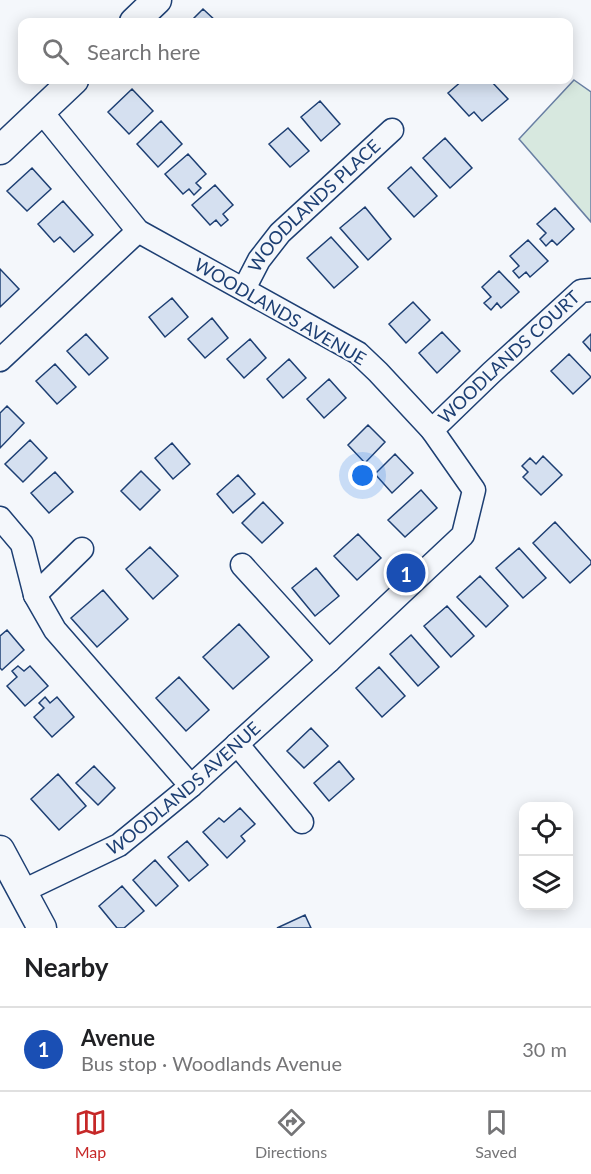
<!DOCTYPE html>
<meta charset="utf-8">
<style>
body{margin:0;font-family:Lato,sans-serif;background:#f6f6f6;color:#202124}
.controls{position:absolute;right:18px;bottom:18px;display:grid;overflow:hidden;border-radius:12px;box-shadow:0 3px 15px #0003}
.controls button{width:54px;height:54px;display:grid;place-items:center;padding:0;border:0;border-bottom:2px solid #e0e0e0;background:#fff;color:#202124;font:30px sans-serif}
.you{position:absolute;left:363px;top:476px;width:21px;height:21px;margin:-15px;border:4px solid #fff;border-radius:50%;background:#1a73e8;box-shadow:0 0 0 9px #1a73e833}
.badge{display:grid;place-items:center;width:39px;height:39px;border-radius:50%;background:#c62828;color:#fff;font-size:20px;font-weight:700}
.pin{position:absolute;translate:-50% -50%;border:3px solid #fff;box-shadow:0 2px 6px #0006}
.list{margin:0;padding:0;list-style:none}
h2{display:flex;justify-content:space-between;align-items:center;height:78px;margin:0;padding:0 24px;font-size:26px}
h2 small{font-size:20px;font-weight:400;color:#757577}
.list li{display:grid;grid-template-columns:39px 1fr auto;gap:18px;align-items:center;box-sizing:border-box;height:84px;padding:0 24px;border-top:2px solid #e0e0e0}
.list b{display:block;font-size:22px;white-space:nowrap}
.list p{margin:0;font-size:20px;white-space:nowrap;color:#757577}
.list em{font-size:20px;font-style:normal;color:#757577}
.icon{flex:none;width:33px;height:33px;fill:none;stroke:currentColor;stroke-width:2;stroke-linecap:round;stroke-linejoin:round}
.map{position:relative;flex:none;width:591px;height:928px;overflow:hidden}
.search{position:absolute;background:#fff;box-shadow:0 3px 15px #0003;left:18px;right:18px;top:18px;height:66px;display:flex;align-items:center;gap:15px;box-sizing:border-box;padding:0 21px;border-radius:12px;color:#757577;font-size:22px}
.sheet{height:162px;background:#fff}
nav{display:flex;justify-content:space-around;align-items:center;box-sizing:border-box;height:84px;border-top:2px solid #e0e0e0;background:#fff;font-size:16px;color:#757577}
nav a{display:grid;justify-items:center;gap:3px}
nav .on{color:#c62828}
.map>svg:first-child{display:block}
.green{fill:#d7e8df;stroke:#687fa3;stroke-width:1.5}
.building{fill:#d5e0f0;stroke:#1d3f73;stroke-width:1.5}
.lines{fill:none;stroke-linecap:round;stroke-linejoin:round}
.minor-casing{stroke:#1d3f73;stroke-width:25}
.tertiary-casing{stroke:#1d3f73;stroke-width:31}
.minor{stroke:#f4f7fb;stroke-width:22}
.tertiary{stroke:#f4f7fb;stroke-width:28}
.labels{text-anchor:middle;stroke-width:4.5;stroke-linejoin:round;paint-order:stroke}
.street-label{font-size:18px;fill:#1d3f73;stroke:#f4f7fb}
</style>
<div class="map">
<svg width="591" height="928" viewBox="0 0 591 928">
<rect width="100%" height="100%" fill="#f4f7fb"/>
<path class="green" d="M574 80 591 92V222L519 139Z"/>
<path class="building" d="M203 9 217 22H190Z
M463 80H490L508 99 482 121 474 112 469 116 448 93Z
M132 89 153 111 129 134 108 112Z
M320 101 340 124 321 141 301 117Z
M161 121 182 144 158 167 137 144Z
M288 128 309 151 290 167 269 144Z
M445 138 472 168 450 188 423 158Z
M188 154 206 174 196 183 201 188 194 195 189 189 183 194 165 174Z
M411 167 437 196 414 217 388 188Z
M32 168 51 189 27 211 7 191Z
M215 185 233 205 223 214 228 220 221 226 216 220 210 225 192 205Z
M63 201 93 235 74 252 60 237 54 242 38 224Z
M365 207 391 239 368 260 340 228Z
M555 208 574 229 557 245 552 240 546 246 540 239 546 233 537 224Z
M331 237 358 267 334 288 307 258Z
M528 240 548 261 530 277 526 272 519 278 513 271 519 266 510 256Z
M0 269 19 289 0 307Z
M499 271 519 292 501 308 497 303 491 310 484 303 491 297 482 287Z
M172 298 188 317 165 337 149 317Z
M413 302 430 320 406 343 389 324Z
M212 318 228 338 205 358 188 339Z
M442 332 460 351 437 373 419 353Z
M86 334 108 358 89 375 67 351Z
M591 334V351L583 342Z
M250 339 266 358 244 378 227 359Z
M569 354 591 377 573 394 551 371Z
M289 359 306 378 283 398 267 379Z
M55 364 76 387 57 404 36 381Z
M329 379 346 398 324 418 307 399Z
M7 406 24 423 0 448V413Z
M368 425 385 442 365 463 348 445Z
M30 440 47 458 23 482 5 464Z
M172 443 190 464 173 479 155 458Z
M395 454 413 473 392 493 375 474Z
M543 456 562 475 541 495 523 477 528 472 522 466 530 458 536 464Z
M141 471 160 490 140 510 121 491Z
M55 472 73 492 49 513 31 493Z
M238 475 255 494 233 513 217 494Z
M421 490 437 508 405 537 388 520Z
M263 502 283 523 262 543 242 523Z
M555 522 591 561V564L570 583 533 543Z
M358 534 381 558 357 580 334 556Z
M150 547 178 576 153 599 126 569Z
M519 548 546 578 523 598 496 568Z
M316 568 339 596 315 616 292 588Z
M480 576 508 606 486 627 457 597Z
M103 590 128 619 97 647 71 618Z
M447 606 474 636 451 657 424 626Z
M239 624 269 657 233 689 203 657Z
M7 630 24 650 2 670 0 668V636Z
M411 635 439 667 418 686 390 654Z
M18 666 24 671 30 666 48 686 25 706 7 686 17 677 12 671Z
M379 667 405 696 382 717 356 688Z
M179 677 209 710 186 731 156 698Z
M45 697 50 703 57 697 74 717 52 737 34 717 44 708 39 703Z
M311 728 328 746 304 768 287 751Z
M339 761 354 779 329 801 314 783Z
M94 766 115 788 98 805 76 783Z
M58 774 86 806 59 830 31 799Z
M240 808 255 824 241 836 245 841 227 858 203 832 219 818 224 822Z
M187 841 208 865 189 881 168 857Z
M155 860 178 886 156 906 133 880Z
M122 886 144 911 124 928H117L99 906Z
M305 915 311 928H277Z"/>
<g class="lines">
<g class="minor-casing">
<g id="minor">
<path id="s1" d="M244 289 259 260 280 233 392 130"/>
<path d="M0 360 138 231"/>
<path id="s2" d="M432 430 491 373 581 291 591 290"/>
<path d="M0 518 22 544 35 595 55 630 191 786"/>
<path d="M242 565 329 661"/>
<path d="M35 595 82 549"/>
<path d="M237 744 302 822"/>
<path id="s3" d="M23 891 119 845 191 786 329 661 463 535 474 490 432 430 378 372 358 353 138 231 41 111"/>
</g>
</g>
<g class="tertiary-casing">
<path id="tertiary" d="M134 22 157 0
M0 150 74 80
M0 850 42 928"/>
</g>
<use href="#minor" class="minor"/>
<use href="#tertiary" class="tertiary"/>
</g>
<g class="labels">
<g class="street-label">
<text dy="6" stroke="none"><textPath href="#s1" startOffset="110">WOODLANDS PLACE</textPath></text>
<text transform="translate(280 312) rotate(30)" y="6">WOODLANDS AVENUE</text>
<text dy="6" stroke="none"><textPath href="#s2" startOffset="106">WOODLANDS COURT</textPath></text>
<text dy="6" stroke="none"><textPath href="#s3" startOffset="192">WOODLANDS AVENUE</textPath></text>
</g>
</g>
</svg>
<div class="controls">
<button><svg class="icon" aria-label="locate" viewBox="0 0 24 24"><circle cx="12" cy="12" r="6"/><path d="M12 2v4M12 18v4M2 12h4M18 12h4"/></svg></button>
<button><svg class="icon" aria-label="layers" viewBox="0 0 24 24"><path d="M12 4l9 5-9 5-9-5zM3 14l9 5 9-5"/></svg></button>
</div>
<div class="you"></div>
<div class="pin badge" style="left:406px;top:573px;background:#1a4fb4">1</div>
<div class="search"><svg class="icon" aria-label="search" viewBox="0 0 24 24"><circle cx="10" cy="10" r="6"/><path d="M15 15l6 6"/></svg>Search here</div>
</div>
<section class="sheet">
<h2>Nearby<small></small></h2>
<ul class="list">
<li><span class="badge" style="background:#1a4fb4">1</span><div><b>Avenue</b><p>Bus stop · Woodlands Avenue</p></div><em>30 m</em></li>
</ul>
</section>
<nav>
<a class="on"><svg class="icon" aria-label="map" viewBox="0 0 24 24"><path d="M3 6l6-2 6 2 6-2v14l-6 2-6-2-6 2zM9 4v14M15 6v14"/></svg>Map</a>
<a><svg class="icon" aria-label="directions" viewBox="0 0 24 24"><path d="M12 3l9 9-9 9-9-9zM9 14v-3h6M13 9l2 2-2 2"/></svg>Directions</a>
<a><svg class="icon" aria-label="saved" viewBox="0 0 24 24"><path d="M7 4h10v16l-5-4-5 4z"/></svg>Saved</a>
</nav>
